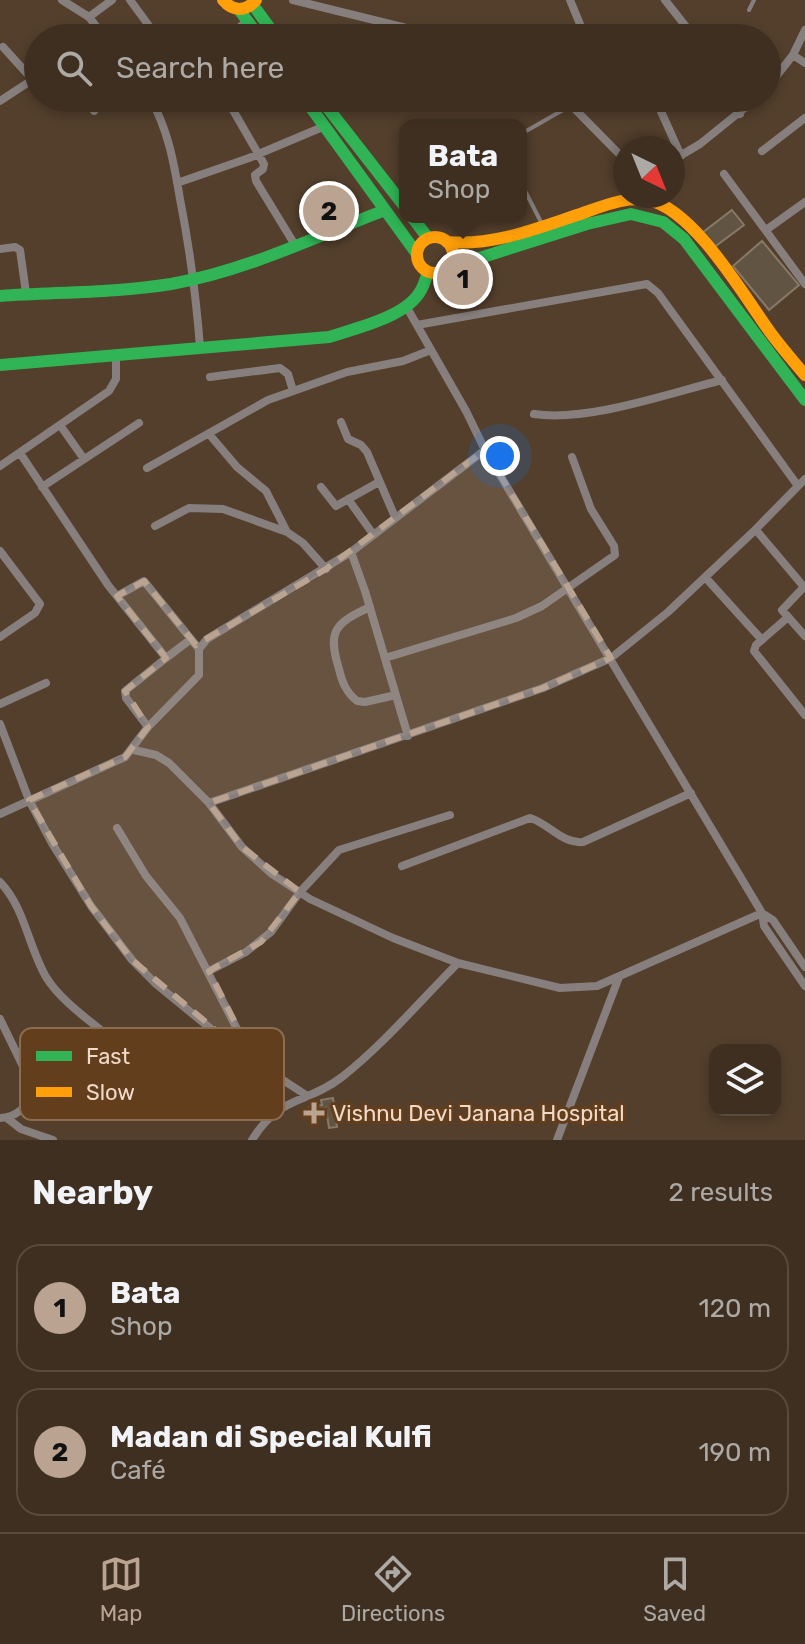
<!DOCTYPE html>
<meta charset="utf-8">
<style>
body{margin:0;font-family:Rubik,sans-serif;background:#45372a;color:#f1f3f6}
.controls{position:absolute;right:24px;bottom:24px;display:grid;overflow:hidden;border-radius:16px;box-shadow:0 4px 12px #0003}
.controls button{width:72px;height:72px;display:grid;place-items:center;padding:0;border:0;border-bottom:2px solid #574a3f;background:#3e2f21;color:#f1f3f6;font:40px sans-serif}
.compass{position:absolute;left:613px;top:136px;width:72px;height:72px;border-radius:50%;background:#3e2f21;box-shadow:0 4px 12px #0003;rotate:137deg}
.you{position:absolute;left:500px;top:456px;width:28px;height:28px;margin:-20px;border:6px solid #fff;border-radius:50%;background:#1a73e8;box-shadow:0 0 0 12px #1a73e833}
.badge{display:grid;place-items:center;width:52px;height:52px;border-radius:50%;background:#baa491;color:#111;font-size:26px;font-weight:700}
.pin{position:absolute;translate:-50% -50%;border:4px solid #fff;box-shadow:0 2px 8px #0006}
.popup{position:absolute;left:399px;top:119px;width:128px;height:104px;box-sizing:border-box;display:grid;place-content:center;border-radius:16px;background:#3e2f21;filter:drop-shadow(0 2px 6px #0005);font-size:26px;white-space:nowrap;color:#ada9a5}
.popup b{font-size:30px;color:#f1f3f6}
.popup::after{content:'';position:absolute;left:50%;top:100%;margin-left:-16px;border:16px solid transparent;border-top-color:#3e2f21}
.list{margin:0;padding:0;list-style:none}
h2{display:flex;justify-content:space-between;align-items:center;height:104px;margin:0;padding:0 32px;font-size:34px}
h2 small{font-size:26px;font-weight:400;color:#ada9a5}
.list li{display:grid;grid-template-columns:52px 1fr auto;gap:24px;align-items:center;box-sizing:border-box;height:128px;margin:0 16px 16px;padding:0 16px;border:2px solid #574a3f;border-radius:24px}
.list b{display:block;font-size:30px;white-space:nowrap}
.list p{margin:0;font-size:26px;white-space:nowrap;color:#ada9a5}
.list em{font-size:26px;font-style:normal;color:#ada9a5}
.icon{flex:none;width:44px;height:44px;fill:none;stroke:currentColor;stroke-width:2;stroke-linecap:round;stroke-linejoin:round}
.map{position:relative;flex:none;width:805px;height:1140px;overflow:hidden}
.search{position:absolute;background:#3e2f21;box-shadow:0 4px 12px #0003;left:24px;right:24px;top:24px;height:88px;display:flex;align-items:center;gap:20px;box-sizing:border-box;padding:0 28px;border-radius:44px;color:#ada9a5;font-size:30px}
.sheet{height:392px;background:#3e2f21}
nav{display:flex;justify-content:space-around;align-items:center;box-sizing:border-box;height:112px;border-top:2px solid #574a3f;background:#3e2f21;font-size:22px;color:#ada9a5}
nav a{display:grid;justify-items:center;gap:4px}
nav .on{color:#baa491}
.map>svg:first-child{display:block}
.building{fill:#625443;stroke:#877967;stroke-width:2}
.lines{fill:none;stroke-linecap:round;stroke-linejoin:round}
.lane{stroke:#867f7e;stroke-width:4}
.street{stroke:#867f7e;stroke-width:8}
.fast{stroke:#30b455;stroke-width:12}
.slow{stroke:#ff9f0a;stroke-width:12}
.marked{fill:#baa491;fill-opacity:0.2;stroke:#baa491;stroke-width:6;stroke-dasharray:16 10;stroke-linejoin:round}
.poi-dot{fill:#baa491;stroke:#623e1d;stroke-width:3}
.labels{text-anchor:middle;stroke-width:6;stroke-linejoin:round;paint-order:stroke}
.poi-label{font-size:22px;fill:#f1dac8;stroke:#623e1d;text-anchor:start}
.key{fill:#623e1d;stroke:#8d6d50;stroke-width:2}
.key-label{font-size:22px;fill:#f1dac8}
</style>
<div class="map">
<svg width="805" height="1140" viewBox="0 0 805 1140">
<rect width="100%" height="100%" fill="#533f2c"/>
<path class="building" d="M732 210 744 225 713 248 702 233Z
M762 241 799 285 769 310 733 266Z
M333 1098 337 1127 329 1128 326 1108 319 1109 320 1117 311 1118 309 1107 322 1105 321 1100Z"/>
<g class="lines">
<path class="lane" d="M749 10 754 0
M521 134 570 106
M521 183 542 224"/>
<path class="street" d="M62 0 89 17 112 0
M130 0 158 38
M293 0 447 38
M570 0 582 29
M665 0 695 38
M89 17 105 38
M226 38 247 21
M659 38 685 26
M3 47 32 79
M793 55 805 63
M767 88 793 55 805 30
M86 98 94 111
M150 98C168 129 174 163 180 199 190 250 196 295 200 347
M226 98 264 164 263 169 255 175 256 181 295 245
M564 98 625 160
M655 98 681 156
M732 98 740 114
M0 101 38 76
M762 151 805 118
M673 160 700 144 757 98
M724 174 805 284
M177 183 249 158 325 126
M766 230 805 202
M0 249 15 247 20 250 26 293
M406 306 466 411 485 450 762 913 764 926 805 986
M417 325 647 284 658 293 798 486
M210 377 280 368 288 374 293 391
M534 414C588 422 667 394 722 380
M341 422 348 439 361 445 367 452 395 517
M60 425 84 459
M209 434 237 467 266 491 287 532
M20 453 108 585 166 658 191 639 199 649
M0 466 109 391 116 379V356
M147 468 268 400 347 372 403 361 431 350
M42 487 139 423
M321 487 336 506 379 482
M348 499 373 534
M155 526 189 508 223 509 287 532 303 543 326 569
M756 530 804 587 782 610 805 636
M0 551 40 604 35 613 0 637
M351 552 365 591 408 736
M705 577 762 640
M117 596 144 581 191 639
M370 607C335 623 327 631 339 669 342 682 346 692 357 701L365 702 396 695
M787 618 756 645 754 651 805 715
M385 658 516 618 542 606 615 555 614 546 591 509 572 457
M0 704 46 683
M0 724 29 800 53 845 91 906 132 960 156 984 238 1051 306 1095
M148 727 126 698 125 691 166 658
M134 750 156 755 169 763 209 803 242 847 272 874 310 899 393 938 458 963 560 988 597 986 762 913
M209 803 543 688 611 658 668 612 753 532 805 479
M0 814 125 757 148 727 199 675V649L207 639 351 552 485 450
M117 828 146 876 180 918 253 1060
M402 866 530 818C548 823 562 844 583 842L691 793
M0 882C25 908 28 946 46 977 60 1000 88 1019 109 1037
M762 913 773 920 805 967
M209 971 246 952 271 932 300 892 339 850 450 815
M0 1019 35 1091C29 1105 16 1118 0 1118
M7 1118 21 1129 53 1140
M252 1140C280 1094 306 1105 342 1077 384 1044 420 1001 458 963
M557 1140 619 977"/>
<path class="fast" d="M253 5 277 38
M240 11 260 38
M304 98 417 254
M320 98 405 207
M412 217 428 238
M448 268 587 224 631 214 663 222 684 239 805 400
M0 296C57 292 115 293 171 284 245 271 315 237 385 210
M0 365 329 337C356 328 407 317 421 290 424 285 426 278 428 272"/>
<path class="slow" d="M223 0C233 12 246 12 256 0
M417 255a18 18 0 1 1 36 0a18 18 0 1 1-36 0Z
M447 242C495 246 538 228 583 213 603 206 627 196 648 200 694 209 744 296 770 332 781 347 793 361 805 375"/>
</g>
<path class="marked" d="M485 450 611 658 543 688 209 803 242 847 300 892 261 942 209 971 256 1064 132 960 91 906 29 800 125 757 148 727 125 691 166 658 117 596 144 581 196 645 326 569Z"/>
<path class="poi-dot" d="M310 1101h8v8h8v8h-8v8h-8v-8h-8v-8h8z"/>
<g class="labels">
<g class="poi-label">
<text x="332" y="1121">Vishnu Devi Janana Hospital</text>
</g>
</g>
<rect x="20" y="1028" width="264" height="92" rx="12" class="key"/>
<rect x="36" y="1051" width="36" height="10" fill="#30b455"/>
<rect x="36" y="1087" width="36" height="10" fill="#ff9f0a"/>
<g class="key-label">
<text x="86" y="1064">Fast</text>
<text x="86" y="1100">Slow</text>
</g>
</svg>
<div class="controls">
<button><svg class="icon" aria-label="layers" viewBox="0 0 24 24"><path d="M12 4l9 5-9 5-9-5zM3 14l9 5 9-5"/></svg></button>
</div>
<svg class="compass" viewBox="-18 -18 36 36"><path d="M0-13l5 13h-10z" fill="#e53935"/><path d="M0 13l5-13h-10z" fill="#ada9a5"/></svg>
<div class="you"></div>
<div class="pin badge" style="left:463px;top:279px">1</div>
<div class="popup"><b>Bata</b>Shop</div>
<div class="pin badge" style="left:329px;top:211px">2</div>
<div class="search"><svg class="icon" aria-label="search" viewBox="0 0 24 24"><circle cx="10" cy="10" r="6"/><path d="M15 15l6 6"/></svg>Search here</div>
</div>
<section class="sheet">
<h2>Nearby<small>2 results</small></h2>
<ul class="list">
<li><span class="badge">1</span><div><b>Bata</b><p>Shop</p></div><em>120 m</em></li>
<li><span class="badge">2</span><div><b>Madan di Special Kulfi</b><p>Café</p></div><em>190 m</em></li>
</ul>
</section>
<nav>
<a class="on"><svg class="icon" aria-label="map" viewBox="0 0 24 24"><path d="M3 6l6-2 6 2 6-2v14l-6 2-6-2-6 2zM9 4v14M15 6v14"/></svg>Map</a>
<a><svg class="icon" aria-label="directions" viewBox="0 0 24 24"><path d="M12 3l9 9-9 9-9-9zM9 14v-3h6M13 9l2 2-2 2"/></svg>Directions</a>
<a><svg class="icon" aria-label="saved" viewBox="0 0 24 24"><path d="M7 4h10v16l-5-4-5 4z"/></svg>Saved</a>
</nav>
